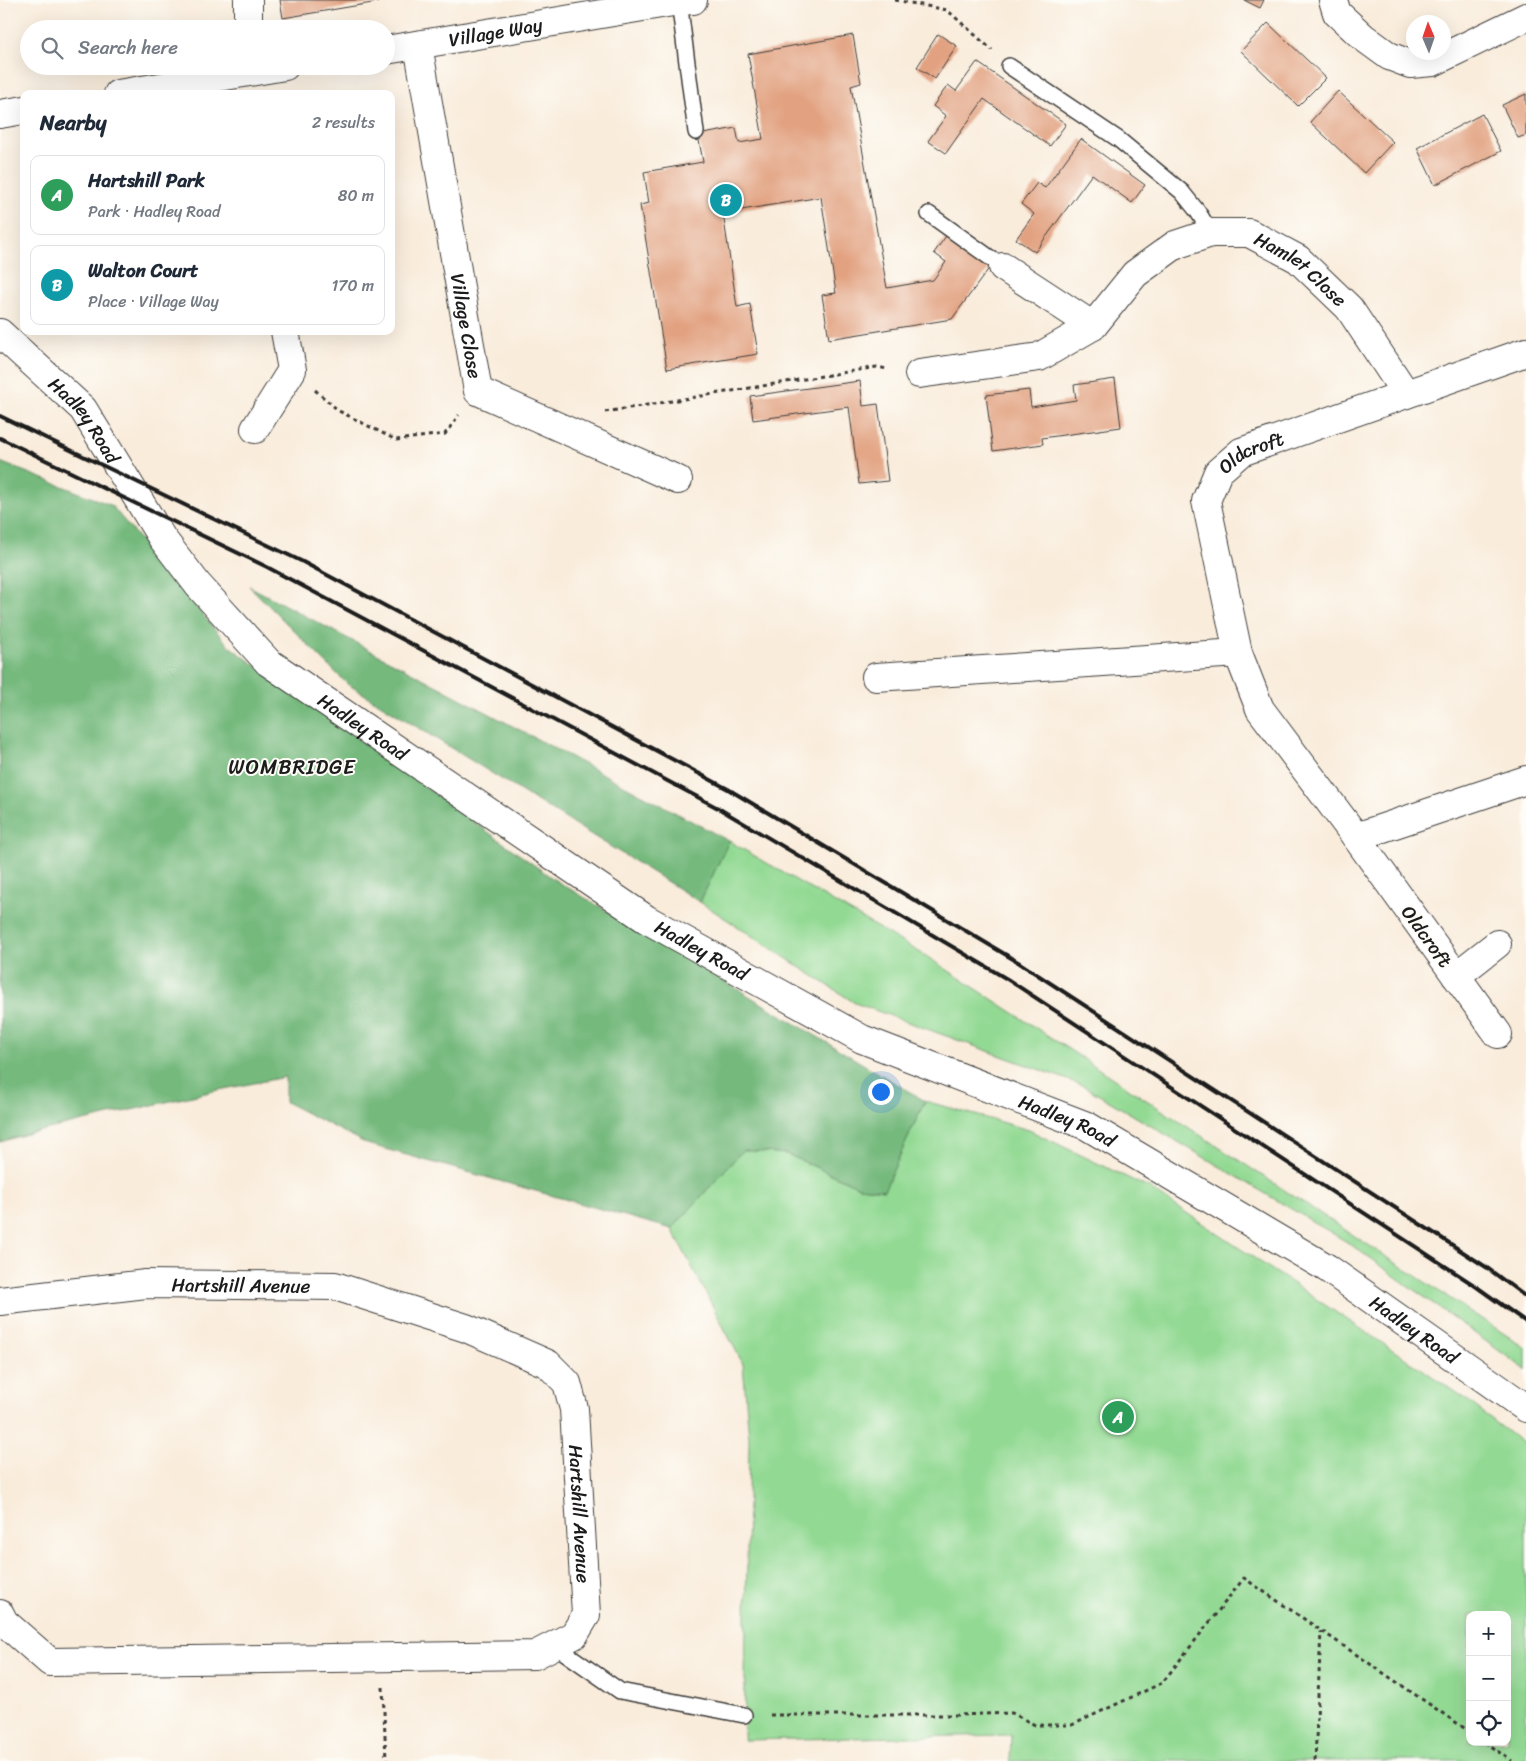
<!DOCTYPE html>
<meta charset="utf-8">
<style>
body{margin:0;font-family:Sriracha,sans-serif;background:#f6f6f7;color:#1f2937}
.controls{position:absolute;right:15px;bottom:15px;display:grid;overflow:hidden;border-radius:10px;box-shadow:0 5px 20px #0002}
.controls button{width:45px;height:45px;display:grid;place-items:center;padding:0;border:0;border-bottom:1px solid #e0e1e3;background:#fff;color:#1f2937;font:25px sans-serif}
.compass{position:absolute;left:1406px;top:15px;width:45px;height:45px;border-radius:50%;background:#fff;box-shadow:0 5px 20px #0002;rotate:358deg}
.you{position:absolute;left:880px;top:1091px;width:18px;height:18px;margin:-12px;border:4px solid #fff;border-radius:50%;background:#1a73e8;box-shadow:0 0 0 8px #1a73e833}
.badge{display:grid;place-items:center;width:32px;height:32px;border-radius:50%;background:#2563eb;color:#fff;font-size:16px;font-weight:700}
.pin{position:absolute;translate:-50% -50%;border:2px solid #fff;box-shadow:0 1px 5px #0006}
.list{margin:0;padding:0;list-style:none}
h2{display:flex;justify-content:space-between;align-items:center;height:65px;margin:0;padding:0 20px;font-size:21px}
h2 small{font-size:16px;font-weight:400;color:#747a83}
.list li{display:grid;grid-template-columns:32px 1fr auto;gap:15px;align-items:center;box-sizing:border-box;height:80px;margin:0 10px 10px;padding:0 10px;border:1px solid #e0e1e3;border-radius:10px}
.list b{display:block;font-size:19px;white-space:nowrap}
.list p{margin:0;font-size:16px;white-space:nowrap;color:#747a83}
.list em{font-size:16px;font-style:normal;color:#747a83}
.icon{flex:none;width:28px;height:28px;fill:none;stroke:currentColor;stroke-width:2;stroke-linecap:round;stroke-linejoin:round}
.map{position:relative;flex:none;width:1526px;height:1761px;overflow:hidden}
.search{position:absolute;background:#fff;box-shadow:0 5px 20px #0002;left:20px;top:20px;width:375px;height:55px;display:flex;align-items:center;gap:12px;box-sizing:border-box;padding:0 18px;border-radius:28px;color:#747a83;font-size:19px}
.panel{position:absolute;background:#fff;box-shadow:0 5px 20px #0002;left:20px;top:90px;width:375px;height:245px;border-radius:10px}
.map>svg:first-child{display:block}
.green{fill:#92d993;stroke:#577a58;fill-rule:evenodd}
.forest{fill:#75b97d;stroke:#486a4c}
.building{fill:#e2a281}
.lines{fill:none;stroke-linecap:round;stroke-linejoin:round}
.service-casing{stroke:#3d3b39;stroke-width:18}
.minor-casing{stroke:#3d3b39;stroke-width:30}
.tertiary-casing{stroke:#3d3b39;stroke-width:30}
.path{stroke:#3d3b39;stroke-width:3;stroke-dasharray:4 4;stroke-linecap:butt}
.service{stroke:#fff;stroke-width:15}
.minor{stroke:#fff;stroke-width:28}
.tertiary{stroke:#fff;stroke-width:28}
.rail{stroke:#1c1c1c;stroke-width:4}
.labels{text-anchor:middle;stroke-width:4;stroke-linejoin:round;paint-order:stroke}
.street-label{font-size:19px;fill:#1c1c1c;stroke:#fdfcf7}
.quarter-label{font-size:21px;letter-spacing:1px;fill:#1c1c1c;stroke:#fdfcf7}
</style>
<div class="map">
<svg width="1526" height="1761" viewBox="0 0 1526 1761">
<rect width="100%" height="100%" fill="#fdfcf7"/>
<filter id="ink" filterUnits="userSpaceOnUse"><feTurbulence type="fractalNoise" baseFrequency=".02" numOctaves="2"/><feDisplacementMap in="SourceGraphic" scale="10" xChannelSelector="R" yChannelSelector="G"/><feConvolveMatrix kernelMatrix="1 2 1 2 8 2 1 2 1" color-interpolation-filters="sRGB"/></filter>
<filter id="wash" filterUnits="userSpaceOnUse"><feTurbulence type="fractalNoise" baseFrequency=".0096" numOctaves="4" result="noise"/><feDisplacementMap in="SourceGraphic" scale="20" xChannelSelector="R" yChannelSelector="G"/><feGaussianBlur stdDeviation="1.12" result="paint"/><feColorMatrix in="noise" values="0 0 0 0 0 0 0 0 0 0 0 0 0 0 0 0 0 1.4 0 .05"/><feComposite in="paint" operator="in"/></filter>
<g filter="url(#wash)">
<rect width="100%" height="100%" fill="#f9ecdb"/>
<path class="green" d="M729 841 926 956 1526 1348V1370L1347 1242 1082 1085 855 1003 700 902Z
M925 1101 1029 1130 1149 1188 1462 1396 1526 1446V1761H1010L1011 1735 744 1740 749 1438 743 1364 672 1229 743 1150 787 1154 859 1187 884 1190ZM1470 1615H1507V1742H1470Z"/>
<path class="forest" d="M0 462 111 505 229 646 555 880 925 1101 884 1190 859 1187 787 1154 743 1150 672 1229 367 1144 285 1102V1077L214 1091 27 1134 0 1142Z
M249 586 729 841 700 902 346 683Z"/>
<g id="blocks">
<path class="building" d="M280 0H377L378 2 283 18Z
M1244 0H1264L1260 8Z
M1268 23 1326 78 1298 106 1241 51Z
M938 34 957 46 935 79 917 67Z
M853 35 861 83 851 86 887 288 933 280 946 262 934 253 946 236 990 267 952 319 829 339 822 295 836 293 821 197 723 213 737 307 750 304 758 354 667 369 640 205 649 203 644 172 703 162 698 135 736 128 739 143 763 139 748 54Z
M977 62 1066 124 1050 146 984 99 946 153 928 141 946 116 933 106 948 85 956 91Z
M1338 91 1393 142 1364 173 1310 122Z
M1526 94V135L1518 138 1502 105Z
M1482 114 1501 151 1435 185 1417 148Z
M1081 139 1145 185 1132 203 1092 174 1035 252 1016 239 1034 214 1021 204 1037 183 1045 188Z
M1115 379 1121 427 1042 438 1043 444 993 451 986 395 1029 390 1031 407 1076 400 1074 385Z
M860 381 863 406 878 404 888 481 859 484 849 407 753 420 750 396Z"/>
</g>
</g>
<g filter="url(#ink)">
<use href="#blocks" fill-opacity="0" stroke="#3d3b39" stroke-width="1"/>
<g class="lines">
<g class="service-casing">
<path id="service" d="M679 1 696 132
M1009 66 1118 139 1182 192 1198 212 1211 233
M929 214 1003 267
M554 1645 620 1691 744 1715"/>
</g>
<g class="minor-casing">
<g id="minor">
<path d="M248 0V29"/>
<path d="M1333 0 1337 13 1363 37 1389 56 1410 64 1433 62 1526 17"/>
<path id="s1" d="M418 45 478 391 678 480"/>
<path id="s2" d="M386 50 679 1 693 0"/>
<path d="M118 94 285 66"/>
<path d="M0 114 24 110"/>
<path d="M1003 267 1093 326"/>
<path id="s3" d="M919 374 1039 357 1093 326 1135 274 1175 245 1211 233H1249L1298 259 1349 308 1406 394"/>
<path d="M255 429 292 370 285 331"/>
<path d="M876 677 1238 653"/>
<path d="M1356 837 1526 780"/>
<path d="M1456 976 1497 944"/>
<path id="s4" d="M1498 1034 1356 837 1260 709 1238 653 1206 501 1218 472 1241 452 1526 352"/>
<path id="s5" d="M0 1301 146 1284 335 1286 466 1328 548 1364 567 1383 574 1409 586 1615 574 1635 535 1655 50 1662 4 1622 0 1614"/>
</g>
</g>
<g class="tertiary-casing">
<g id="tertiary">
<path id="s6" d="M0 333 83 409 162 538 198 585 268 662 646 919 862 1039 1087 1126 1327 1268 1526 1408"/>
</g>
</g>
<path class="path" d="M895 0 947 10 992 50
M315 390 339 411 396 440 445 434 459 415
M605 412 877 367 887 369
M383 1687 386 1761
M770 1715H958L1012 1713 1035 1725H1072L1162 1683 1244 1578 1470 1732
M1484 1742 1512 1761
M1315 1761 1321 1631"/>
<use href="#service" class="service"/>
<use href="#minor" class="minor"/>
<use href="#tertiary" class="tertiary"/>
<path class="rail" d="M0 416 301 561 728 789 1018 962 1486 1267 1526 1297
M0 438 267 567 718 808 1007 979 1474 1285 1526 1322"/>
</g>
</g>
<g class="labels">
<g class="street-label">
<text dy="7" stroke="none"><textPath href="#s2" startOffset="111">Village Way</textPath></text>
<text dy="7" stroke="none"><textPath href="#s3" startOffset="439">Hamlet Close</textPath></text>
<text dy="7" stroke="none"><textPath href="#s1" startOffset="285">Village Close</textPath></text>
<text dy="7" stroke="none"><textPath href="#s6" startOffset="122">Hadley Road</textPath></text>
<text dy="7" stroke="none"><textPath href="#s4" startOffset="689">Oldcroft</textPath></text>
<text dy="7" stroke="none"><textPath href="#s6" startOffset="542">Hadley Road</textPath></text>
<text transform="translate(1427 936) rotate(54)" y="7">Oldcroft</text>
<text dy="7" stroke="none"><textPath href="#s6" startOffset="948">Hadley Road</textPath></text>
<text dy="7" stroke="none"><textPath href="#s6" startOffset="1352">Hadley Road</textPath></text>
<text dy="7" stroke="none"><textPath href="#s5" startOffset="242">Hartshill Avenue</textPath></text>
<text dy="7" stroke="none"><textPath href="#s6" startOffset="1758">Hadley Road</textPath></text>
<text dy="7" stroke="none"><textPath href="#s5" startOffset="722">Hartshill Avenue</textPath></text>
</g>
<g class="quarter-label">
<text x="292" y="774">WOMBRIDGE</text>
</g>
</g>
</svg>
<div class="controls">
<button>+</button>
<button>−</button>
<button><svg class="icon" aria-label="locate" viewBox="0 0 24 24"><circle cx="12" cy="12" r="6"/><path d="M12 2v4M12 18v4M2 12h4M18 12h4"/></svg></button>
</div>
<svg class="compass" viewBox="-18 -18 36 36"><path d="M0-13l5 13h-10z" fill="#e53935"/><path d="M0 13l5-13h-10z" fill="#747a83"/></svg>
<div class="you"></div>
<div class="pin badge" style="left:1118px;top:1417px;background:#2e9e5b">A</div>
<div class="pin badge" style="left:726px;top:200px;background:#0f9aa8">B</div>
<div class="search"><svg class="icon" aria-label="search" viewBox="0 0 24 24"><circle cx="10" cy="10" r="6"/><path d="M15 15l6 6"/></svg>Search here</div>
<section class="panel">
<h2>Nearby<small>2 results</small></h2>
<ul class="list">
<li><span class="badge" style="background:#2e9e5b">A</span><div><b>Hartshill Park</b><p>Park · Hadley Road</p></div><em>80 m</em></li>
<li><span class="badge" style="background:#0f9aa8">B</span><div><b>Walton Court</b><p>Place · Village Way</p></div><em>170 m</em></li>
</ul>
</section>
</div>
